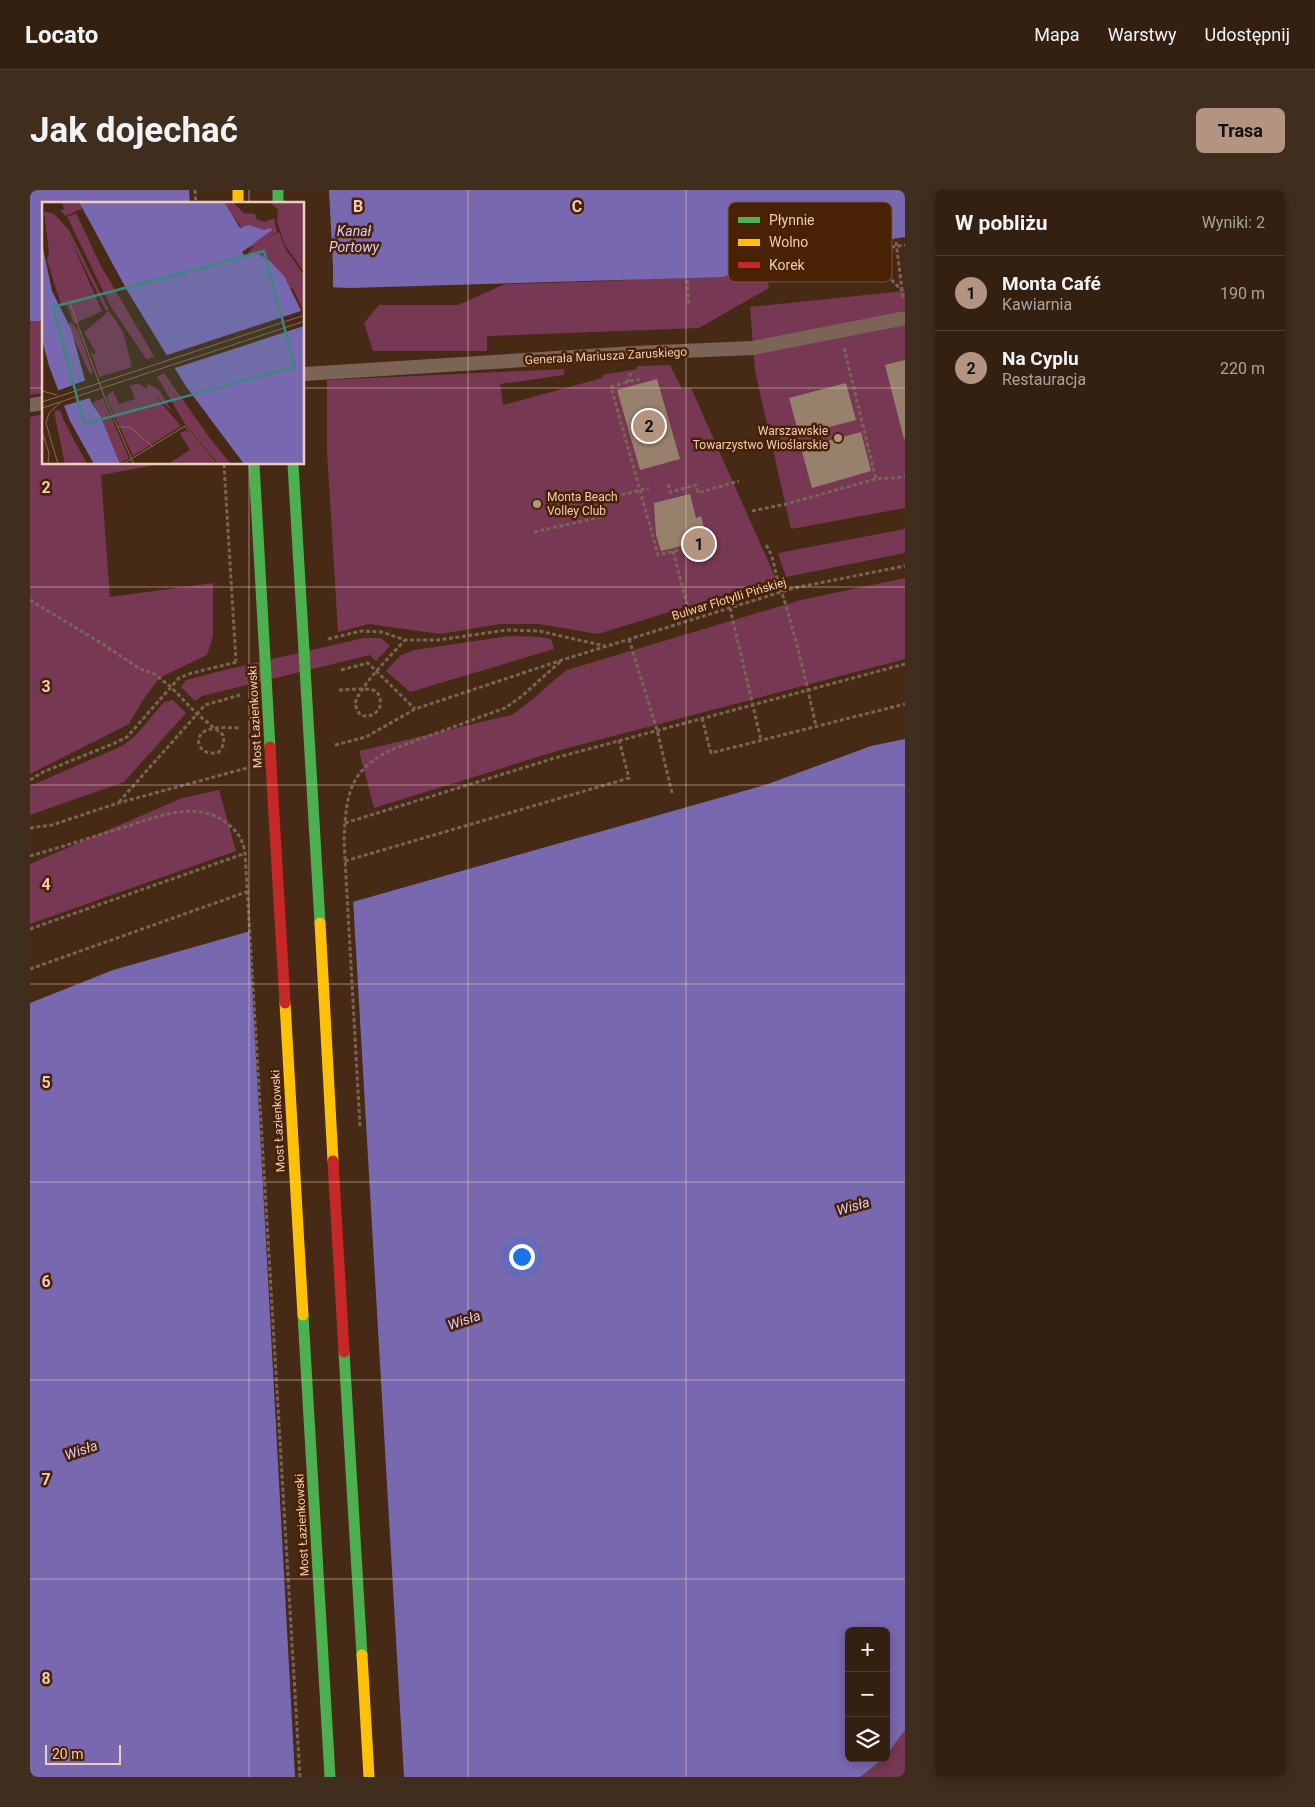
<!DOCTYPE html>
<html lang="pl">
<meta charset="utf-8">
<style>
body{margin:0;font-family:Roboto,sans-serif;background:#3f2d1e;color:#f1f3f6}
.controls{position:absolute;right:15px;bottom:15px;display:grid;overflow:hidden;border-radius:8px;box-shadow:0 2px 12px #0003}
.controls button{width:45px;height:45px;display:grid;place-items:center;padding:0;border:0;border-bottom:1px solid #4e3e30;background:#342010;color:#f1f3f6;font:25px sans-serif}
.scale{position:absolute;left:15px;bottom:12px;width:76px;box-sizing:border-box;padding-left:5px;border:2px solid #eecdbb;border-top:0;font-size:14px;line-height:18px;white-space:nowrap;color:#eecdbb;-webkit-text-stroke:4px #492105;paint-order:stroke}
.you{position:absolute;left:491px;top:1066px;width:18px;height:18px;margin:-12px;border:4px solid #fff;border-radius:50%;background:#1a73e8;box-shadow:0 0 0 8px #1a73e833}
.badge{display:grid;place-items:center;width:32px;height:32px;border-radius:50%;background:#b39481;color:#111;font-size:16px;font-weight:700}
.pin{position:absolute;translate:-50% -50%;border:2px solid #fff;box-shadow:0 1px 5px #0006}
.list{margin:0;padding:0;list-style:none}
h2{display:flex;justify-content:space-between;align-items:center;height:65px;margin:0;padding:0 20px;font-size:21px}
h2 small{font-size:16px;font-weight:400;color:#a9a39f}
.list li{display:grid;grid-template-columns:32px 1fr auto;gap:15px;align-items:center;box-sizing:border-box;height:75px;padding:0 20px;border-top:1px solid #4e3e30}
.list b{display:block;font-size:19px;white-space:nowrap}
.list p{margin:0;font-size:16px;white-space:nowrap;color:#a9a39f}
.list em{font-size:16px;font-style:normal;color:#a9a39f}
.icon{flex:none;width:28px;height:28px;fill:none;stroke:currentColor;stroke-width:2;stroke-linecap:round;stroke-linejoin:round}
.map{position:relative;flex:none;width:875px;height:1587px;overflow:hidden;border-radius:8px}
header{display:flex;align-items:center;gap:30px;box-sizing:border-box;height:70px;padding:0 25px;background:#342010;border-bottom:1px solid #4e3e30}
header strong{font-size:24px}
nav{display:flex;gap:28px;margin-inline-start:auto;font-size:18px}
.intro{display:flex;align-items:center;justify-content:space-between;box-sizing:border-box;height:120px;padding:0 30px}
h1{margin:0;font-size:35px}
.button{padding:12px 22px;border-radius:8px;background:#b39481;color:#111;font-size:18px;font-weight:700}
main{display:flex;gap:30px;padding:0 30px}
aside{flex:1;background:#342010;border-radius:8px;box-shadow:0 2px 12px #0003}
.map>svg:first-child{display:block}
.green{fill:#763852}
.water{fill:#7868b0}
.pier{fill:#462a15}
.building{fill:#97816c}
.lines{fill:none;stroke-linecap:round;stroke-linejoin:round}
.path{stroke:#796456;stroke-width:3;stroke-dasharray:4 2.5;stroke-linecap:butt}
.lane{stroke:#7b6456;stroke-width:14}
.fast{stroke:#4caf50;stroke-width:11}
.slow{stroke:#ffc107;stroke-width:11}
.jam{stroke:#c62828;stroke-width:11}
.grid{fill:none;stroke:#eecdbb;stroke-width:1;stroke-opacity:0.55}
.poi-dot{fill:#b39481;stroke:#492105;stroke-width:2}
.labels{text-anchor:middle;stroke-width:5;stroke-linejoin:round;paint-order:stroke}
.street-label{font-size:12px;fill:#eecdbb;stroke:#492105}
.poi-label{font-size:12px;fill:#eecdbb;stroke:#492105;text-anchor:end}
.water-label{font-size:14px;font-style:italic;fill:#d4cffb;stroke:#492105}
.inset-road{fill:none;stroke:#896b57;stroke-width:1}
.view{fill:#3c877d;fill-opacity:0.15;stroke:#3c877d;stroke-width:2.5}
.inset-edge{fill:none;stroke:#eecdbb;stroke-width:2.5}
.key{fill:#492105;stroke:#7b553c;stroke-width:1}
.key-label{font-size:14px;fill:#eecdbb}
.grid-label{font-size:16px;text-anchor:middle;font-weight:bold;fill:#eecdbb;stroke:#492105;stroke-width:5;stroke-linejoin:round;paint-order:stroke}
</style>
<header>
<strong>Locato</strong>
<nav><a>Mapa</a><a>Warstwy</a><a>Udostępnij</a></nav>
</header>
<div class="intro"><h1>Jak dojechać</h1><a class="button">Trasa</a></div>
<main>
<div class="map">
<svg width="875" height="1587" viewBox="0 0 875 1587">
<rect width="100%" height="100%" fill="#462a15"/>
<path class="green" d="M734 69 739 98 669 138 457 146V161H343L334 133 349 115H428L475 94 581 91 707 82 726 70Z
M875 101V318L761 339 725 181 720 117Z
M0 131H14V203L0 205Z
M640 175 652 199 661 198 746 389 568 444 509 434H470L410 444 339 434 308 442 297 261V190L534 179V185L470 194 473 215 572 188V185L607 179V176Z
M14 224V274H130L71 285 80 407 183 393V446L177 465 129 488 113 510 99 534 0 584V227Z
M875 339V363L756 387 748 363Z
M875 388V469L527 561 344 618 329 561 481 525C502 512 518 494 537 480L771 410Z
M479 446 511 447 521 449 524 459 380 502 356 481 371 465 385 460Z
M334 448H351L360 456 346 471 340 465 172 506 165 511 151 497 156 490 195 480Z
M143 510 156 523 94 592 0 625V596L92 556 105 546 134 512Z
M189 600 206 661 0 734V674L152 608Z
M875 1511V1587H787L819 1568H856V1531Z"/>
<path class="water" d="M0 0H875V47L726 70 707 82 693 87 320 98 274 96V14H14V131H0Z
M875 549V1540L856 1565V1441H819V1568H854L830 1587H0V813L83 780 738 594 841 556Z"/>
<path class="pier" d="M159 0H299L303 76V100L274 99V14H160Z
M323 709 374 1587H265L219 739Z"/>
<path class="building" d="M875 170V249H874L855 175Z
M627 189 650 269 610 280 587 200Z
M816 193 826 230 769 245 759 208Z
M831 242 841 281 782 298 771 258Z
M660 304 666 328 671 326 679 357 654 364 652 356 631 361 626 345 624 313Z"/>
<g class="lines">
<path class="path" d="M165 0 166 14
M866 52 873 108
M855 58 860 88 872 101
M739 76 875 55
M657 90 659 116
M814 158 846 289
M601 183 597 192 608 189 610 194
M597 192 581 197 628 365 653 359
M194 274 206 471
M638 294 640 302 666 295 668 303 709 291
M722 321 756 314 846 289 875 287
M504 342 571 327 567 311 619 298
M736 355C744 367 744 378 748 391 764 438 775 487 786 536
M643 361 661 430
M0 410 71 453 110 479 123 483 141 497 167 524 193 545 194 554 189 562C170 568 162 548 175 541 185 536 200 538 211 538
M700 418 731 550
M298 449 331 441 352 442 375 450H408L477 440 509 441 575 456
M599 449 627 540 642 603
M311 480 338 473 385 519
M309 500C321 500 335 497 346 501 357 515 346 530 330 525L325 515C325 501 364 462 375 450
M672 528 681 563 875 514
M305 555 336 547 385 519 532 470 764 398 875 376
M0 590 13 582 85 553 97 547 149 488 162 483 207 472
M89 612 175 515 210 505
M315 633 525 568 875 474
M0 638 22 635 88 613 217 578
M0 666C28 658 56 649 85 640 120 630 165 607 198 634 208 642 213 650 215 663L270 1587
M315 671 599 588 589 550
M0 739 216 663
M0 779 219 701
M330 936 314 651C316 606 318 580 363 559L475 518 492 506 532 470"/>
<path class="lane" d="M274 184 605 163 723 158 875 128
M0 215 14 213"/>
<path class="fast" d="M248 0V14
M224 274 240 557
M263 274 290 733
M273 1125 300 1587
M314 1162 332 1465"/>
<path class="slow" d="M208 0V14
M290 733 303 971
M255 813 273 1125
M332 1465 339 1587"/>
<path class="jam" d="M240 557 255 813
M303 971 314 1162"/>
</g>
<path class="grid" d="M219 0V14M438 0V1587M656 0V1587M0 198H14M274 198H875M219 274V1587M0 397H875M0 595H875M0 794H875M0 992H875M0 1190H875M0 1389H875"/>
<g class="poi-dot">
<circle cx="808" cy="248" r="5"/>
<circle cx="507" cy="314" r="5"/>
</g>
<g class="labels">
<g class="street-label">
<text transform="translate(576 166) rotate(-3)" y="4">Generała Mariusza Zaruskiego</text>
<text transform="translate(699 409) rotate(-17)" y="4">Bulwar Flotylli Pińskiej</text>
<text transform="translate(225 527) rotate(-93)" y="4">Most Łazienkowski</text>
<text transform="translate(248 931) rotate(-93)" y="4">Most Łazienkowski</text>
<text transform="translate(272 1335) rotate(-93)" y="4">Most Łazienkowski</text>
</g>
<g class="poi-label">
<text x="798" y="245">Warszawskie<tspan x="798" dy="14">Towarzystwo Wioślarskie</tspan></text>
<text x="517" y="311" text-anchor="start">Monta Beach<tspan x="517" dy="14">Volley Club</tspan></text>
</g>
<g class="water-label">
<text x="324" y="46">Kanał<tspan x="324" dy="16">Portowy</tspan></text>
<text transform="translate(823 1016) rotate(-16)" y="5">Wisła</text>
<text transform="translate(434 1130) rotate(-19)" y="5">Wisła</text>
<text transform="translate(51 1260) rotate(-19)" y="5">Wisła</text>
</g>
</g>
<g transform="translate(12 12)">
<rect width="262" height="262" fill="#462a15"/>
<path d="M20 0H37L41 6 24 14 18 9 22 7ZM180 0 192 1 202 11 213 12 214 17 223 20 232 16 235 30 228 34 237 30 244 48 262 73V110L251 87 248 86 260 109 205 52 212 44 199 49 200 26ZM227 0H262V70L243 43 235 20 236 8ZM2 9 12 12 27 28 67 108 64 109 27 34 60 109 32 122 24 101 19 103 5 58 7 50ZM34 11 59 64 112 154 105 158 69 105 25 15ZM67 109 81 130 90 165 57 175 47 144 51 152 54 151 42 130ZM29 120 36 128 51 170 48 172 25 122ZM122 171 167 235 189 262H176L143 222 115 175ZM97 182 109 189 139 224 91 254 64 195 71 189 77 202 93 197 88 183ZM106 182 117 188 130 209 105 186ZM61 196 87 256 78 262 59 215 50 201ZM18 208 21 217 45 262H23L12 210ZM143 229 147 230 173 262H126L148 248 138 231Z" fill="#763852"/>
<path d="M37 0H182L198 26 207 23 222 28 229 26 230 28 200 50 202 53 213 50 228 59 242 74 262 115V262H202L143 183 86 90ZM0 41 10 89 29 127 49 200 59 215 78 262H52L28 219 7 164 0 137Z" fill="#7868b0"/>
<path d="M262 108V124L130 167 122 154ZM47 177 51 195 21 204 15 189Z" fill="#462a15"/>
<path class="inset-road" d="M27 99 62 194 92 262M0 189 15 193M0 200 263 113M0 206 263 119M75 225H88L111 245M0 229 7 251 6 262M16 262 4 221 7 211 18 201M81 262 143 224 174 262"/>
<path class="view" d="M222 49 253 165 42 222 11 105Z"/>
<rect width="262" height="262" class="inset-edge"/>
</g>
<rect x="698" y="12" width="164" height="80" rx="8" class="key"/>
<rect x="708" y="27" width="22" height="6" fill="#4caf50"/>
<rect x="708" y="49" width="22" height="7" fill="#ffc107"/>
<rect x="708" y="72" width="22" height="6" fill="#c62828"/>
<g class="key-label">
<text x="739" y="35">Płynnie</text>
<text x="739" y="57">Wolno</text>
<text x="739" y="80">Korek</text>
</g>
<g class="grid-label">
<text x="328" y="22">B</text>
<text x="547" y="22">C</text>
<text x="16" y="303">2</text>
<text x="16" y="502">3</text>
<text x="16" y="700">4</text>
<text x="16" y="898">5</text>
<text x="16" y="1097">6</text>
<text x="16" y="1295">7</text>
<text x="16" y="1494">8</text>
</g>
</svg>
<div class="controls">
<button>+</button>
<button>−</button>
<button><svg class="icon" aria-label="layers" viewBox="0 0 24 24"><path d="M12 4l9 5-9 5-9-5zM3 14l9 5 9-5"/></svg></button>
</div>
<div class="scale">20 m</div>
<div class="you"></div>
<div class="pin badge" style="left:669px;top:354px">1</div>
<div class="pin badge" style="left:619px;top:236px">2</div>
</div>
<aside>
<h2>W pobliżu<small>Wyniki: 2</small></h2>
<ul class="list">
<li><span class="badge">1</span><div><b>Monta Café</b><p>Kawiarnia</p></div><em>190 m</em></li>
<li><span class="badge">2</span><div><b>Na Cyplu</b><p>Restauracja</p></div><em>220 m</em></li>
</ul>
</aside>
</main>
